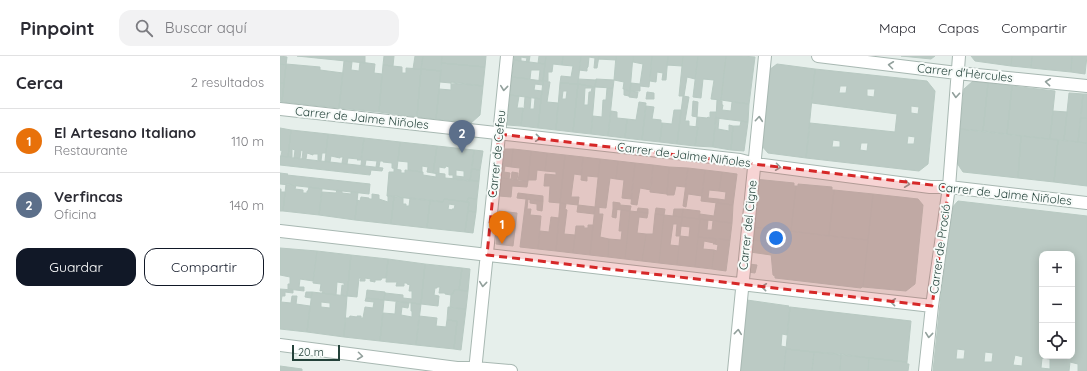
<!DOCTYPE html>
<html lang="es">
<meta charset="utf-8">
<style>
body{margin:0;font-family:Quicksand,sans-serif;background:#f2f2f3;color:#2b2b33}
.controls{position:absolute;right:12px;bottom:12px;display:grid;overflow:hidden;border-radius:8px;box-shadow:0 2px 10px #0003}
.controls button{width:36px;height:36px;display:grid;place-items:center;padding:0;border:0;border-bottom:1px solid #e1e1e2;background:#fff;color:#2b2b33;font:20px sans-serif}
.scale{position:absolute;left:12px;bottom:10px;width:48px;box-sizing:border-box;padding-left:4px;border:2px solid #24423a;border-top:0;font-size:11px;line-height:14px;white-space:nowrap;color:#24423a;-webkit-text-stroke:3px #f7fbf9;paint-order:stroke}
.you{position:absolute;left:496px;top:182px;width:14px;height:14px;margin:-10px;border:3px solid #fff;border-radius:50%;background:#1a73e8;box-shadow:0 0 0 6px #1a73e833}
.badge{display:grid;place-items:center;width:26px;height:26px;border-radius:50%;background:#111827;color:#fff;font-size:13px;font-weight:700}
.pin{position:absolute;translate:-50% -33px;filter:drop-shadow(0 1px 2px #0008)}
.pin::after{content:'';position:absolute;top:21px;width:14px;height:12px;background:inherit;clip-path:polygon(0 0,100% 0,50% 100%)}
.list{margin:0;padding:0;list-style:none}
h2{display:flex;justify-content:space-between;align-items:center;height:52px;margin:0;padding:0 16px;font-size:17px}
h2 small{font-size:13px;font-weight:400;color:#7c7c81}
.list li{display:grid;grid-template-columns:26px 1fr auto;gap:12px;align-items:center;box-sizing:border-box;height:64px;padding:0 16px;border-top:1px solid #e1e1e2}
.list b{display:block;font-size:15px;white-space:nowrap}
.list p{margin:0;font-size:13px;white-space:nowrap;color:#7c7c81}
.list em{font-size:13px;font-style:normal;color:#7c7c81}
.actions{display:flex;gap:8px;padding:12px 16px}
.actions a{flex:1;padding:9px 0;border:1px solid #111827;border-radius:12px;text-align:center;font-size:14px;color:#111827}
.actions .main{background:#111827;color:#fff}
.icon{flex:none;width:22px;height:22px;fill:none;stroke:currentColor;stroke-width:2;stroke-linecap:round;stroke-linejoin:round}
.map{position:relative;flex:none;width:807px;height:315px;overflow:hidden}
header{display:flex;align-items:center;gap:24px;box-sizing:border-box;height:56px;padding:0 20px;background:#fff;border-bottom:1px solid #e1e1e2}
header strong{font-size:19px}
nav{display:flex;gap:22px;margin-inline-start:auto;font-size:14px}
.search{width:280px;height:36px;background:#f2f2f3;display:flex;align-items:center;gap:10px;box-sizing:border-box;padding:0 14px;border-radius:12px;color:#7c7c81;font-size:15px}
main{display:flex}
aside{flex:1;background:#fff}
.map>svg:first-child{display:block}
.building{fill:#bbcac4;stroke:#b8c9c2;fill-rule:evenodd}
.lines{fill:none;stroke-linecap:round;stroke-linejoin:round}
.minor-casing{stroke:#a8b8b2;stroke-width:14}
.minor{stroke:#fff;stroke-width:12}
.oneway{stroke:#92a09c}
.marked{fill:#d62828;fill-opacity:0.2;stroke:#d62828;stroke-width:3;stroke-dasharray:8 5;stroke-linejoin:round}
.labels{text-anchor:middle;stroke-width:4;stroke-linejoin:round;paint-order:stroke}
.street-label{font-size:12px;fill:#24423a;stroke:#f7fbf9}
</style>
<header>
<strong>Pinpoint</strong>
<div class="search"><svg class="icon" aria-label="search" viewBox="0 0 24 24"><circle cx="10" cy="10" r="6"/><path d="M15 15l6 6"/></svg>Buscar aquí</div>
<nav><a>Mapa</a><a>Capas</a><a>Compartir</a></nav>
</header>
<main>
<aside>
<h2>Cerca<small>2 resultados</small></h2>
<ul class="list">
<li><span class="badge" style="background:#e8710a">1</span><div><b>El Artesano Italiano</b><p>Restaurante</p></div><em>110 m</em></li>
<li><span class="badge" style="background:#5c6f8a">2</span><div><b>Verfincas</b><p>Oficina</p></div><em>140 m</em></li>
</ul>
<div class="actions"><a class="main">Guardar</a><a>Compartir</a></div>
</aside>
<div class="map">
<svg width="807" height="315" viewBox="0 0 807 315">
<rect width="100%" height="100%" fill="#e6efeb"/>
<path class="building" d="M0 0 7 1 6 9 0 8Z
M17 0H85V7Z
M104 0H114L113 10 103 9Z
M135 0H143L141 13H133Z
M143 0H162L161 15 141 13Z
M162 0H206L205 11 161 7Z
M234 0H250L249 6H246L247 2 241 1V5L234 4Z
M259 0H266L265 8 258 7Z
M266 0H283L282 9 273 8 272 16H268V25H263Z
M283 0H301L298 28 280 27 281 20 291 21 293 10 282 9Z
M301 0H319L317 12H314L315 2 309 1 308 11 307 12V15L299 14Z
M319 0H336V4L318 3Z
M336 0H353L350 35 343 33 344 26 334 24Z
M353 0H372L369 31 360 30V35H350L351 27 360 28 363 8 353 6Z
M372 0H388L386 24H382L383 17 377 16 376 26 370 25Z
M388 0H403L402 10 387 9Z
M403 0H418L415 23 407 21 404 40H399Z
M418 0H446L441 44 431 43 434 24 423 23 421 42 413 41Z
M446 0H462L475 1 469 48 441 44Z
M621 0H655L651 3Z
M691 0H732L731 10 695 5Z
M732 0H752L751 12 731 10Z
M752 0H792L791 16 751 12Z
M792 0H807L805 18 791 16Z
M234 4 265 8 263 25 259 24 260 14H251L250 23 232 21Z
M64 5 72 6 71 14 79 15 80 6 95 8 94 17 102 18 99 56 59 52Z
M161 7 205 11 203 30 160 26Z
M0 8 6 9 4 27H0Z
M6 8 40 11V14L63 17 59 52 2 46Z
M497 8 535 13 526 102 488 97 481 89 489 14Z
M103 9 122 11V17H126V12L141 13 137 61 99 56Z
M141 13 161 15 156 63 137 61Z
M535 13 647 25 655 35 648 108 639 115 526 102 530 67 615 76 617 58 532 47ZM560 30H567L566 37H559ZM587 33H595L594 41 587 40ZM631 50 639 51 638 58 631 57ZM628 80 635 81 634 88H627ZM553 84 560 85V91H552ZM581 87H588L587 95 580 94Z
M232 21 263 25V29L255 28 254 34 262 35 261 43 230 39Z
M298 23 316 24 315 31 298 28Z
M316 23 334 24 333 32 315 31Z
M263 25 270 26 267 46 278 47 276 74 258 72Z
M693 25 708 27 703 75 680 73 684 33Z
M171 26 203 30 200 59 191 67 156 63 159 33 171 34Z
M0 27H4L2 46 0 45Z
M280 27 298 28 293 76 276 74ZM283 35H287L286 43H282Z
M708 27 732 30 727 78 703 75Z
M298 28 315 31 311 78 293 76ZM305 32H312L311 36H309L308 49H304Z
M732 30 775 35 770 83 727 78Z
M327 32H333L328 80 311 78 313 60 322 61 323 44H326Z
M344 34 350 35 349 40 344 39Z
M350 35 358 36 357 42 349 41Z
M367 36 374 37V43H366Z
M789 37 803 38 798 86 784 84Z
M803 38H807V62H801Z
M230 39 239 40 237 52H243L241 70 227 69Z
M403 40 409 41 405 65H409V70L418 71 415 90 397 88Z
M245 41 251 42 250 53H254L255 42 261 43 258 72 241 70 243 52 244 53Z
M437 44 442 45V49H443L442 54 451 55 452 46 469 48 468 66 436 62Z
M413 45 418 46 417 61 412 60Z
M359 46 366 47 362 84 345 82 347 63 356 64Z
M366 50 374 51 372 63 381 64V67H382L380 86 362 84Z
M394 54H401L397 88 380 86 382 67 392 68Z
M331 55 337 56V62L347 63 345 82 328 80Z
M773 55 787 56 784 84 770 83Z
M430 56H436L433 91 415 90 418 71H416L417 61 427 62 428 61 430 62Z
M436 62H439L438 73 449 75V69L453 70 451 94 433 91Z
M801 62H807V87L798 86Z
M461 65 468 66 464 95 451 94 453 70H460Z
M0 72 11 74 8 101 1 100 2 95 0 94Z
M680 73 741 80 738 122 683 116 677 107Z
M11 74 48 78 46 97H42L41 105 38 104V98H33V99L27 97 26 103H22L23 95 21 94 20 102H14L15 94 12 93V101H8Z
M48 78 84 82 81 104H77L78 103 68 102 67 108 62 107 63 101H60V102L51 100 50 106 45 105Z
M741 80 778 84 774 126 738 122Z
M84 82 120 86 117 113 112 112V107L103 106V105H100L99 111H96L97 105 86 104 85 110 81 109Z
M778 84 807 87V130L774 126Z
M120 86 157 90 153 117 147 116 148 111 142 110V116L128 114V106L118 105Z
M157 90 194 94 190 125 173 123V119H169V111L166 110 165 112 159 111V118L153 117ZM176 114 184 115V121L176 120Z
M225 93H233L231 111 225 110 224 116 230 117 229 123 221 122Z
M233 93 251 95 248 125H238L240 112 231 111Z
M194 94 203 95 200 114 192 113Z
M251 95 267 97 265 115 257 114 256 124H248Z
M267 97 285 99 280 147 269 146 270 130H264L265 118 276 119V116L265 115Z
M285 99 303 101 301 119 294 118 291 141H299L298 149 280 147Z
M0 100 14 102 103 112 102 115 91 114 90 119 0 109Z
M303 101 320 103 318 121 307 120V125L301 124Z
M320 103 338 105 336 123 330 122 326 152 315 151Z
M338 105 355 107 351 143 342 142 344 124 336 123Z
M355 107 373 109 371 134 360 132 357 149 351 148Z
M373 109 389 111 387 138 370 136Z
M389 111 408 112 405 131 396 130 394 139H387Z
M408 112 425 114 422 140 408 138 406 151 403 150Z
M114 113 121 114V117H125V114L142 116H143V119L156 121V117L165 118V122L199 125 197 143 188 142 187 146 164 143 163 146 107 140 109 116H114Z
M192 113 200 114 199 125H190Z
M425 114 442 116 439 135 429 134 428 142 438 143V147L421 145Z
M232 116 238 117 237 124H231Z
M442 116 457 118 453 149 438 147V143L445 144 446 136 439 135Z
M0 117 8 118 7 119 90 128 89 138 0 128Z
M221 122 248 125 247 131 232 130 231 141 219 140Z
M474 123 514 127V130H516L511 175 472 171Z
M6 128 16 129 15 133 23 134V137H27V135H28L29 131 42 133 39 159 3 155Z
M518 128 552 131V134H554L549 180 511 175 516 130H518Z
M0 133H1V136H5L3 155H0Z
M57 134 62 135V137L71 138V136H78L75 164 39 159 42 136 56 137Z
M554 134 593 138 588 184 549 180Z
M238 137 246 138V143L237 142Z
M92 138 99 139V143L108 146V140H114L111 168 75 164 77 144 80 145 81 141 89 142V143H92Z
M246 138 263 140V145L246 143Z
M593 138 638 143 643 149 635 228 626 235 583 231Z
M114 140 123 141V148H126V150H129L130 142 150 144 147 172 111 168Z
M188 142 197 143 196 156 188 155 189 146H187Z
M164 143 189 146 185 176 147 172 150 144 163 146ZM169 148 175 149 174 153H172V154L168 153Z
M246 143H248L247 153H251L250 159 261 160 258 193 240 191Z
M250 144 263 145 262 155 257 154V148L250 147Z
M678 145 807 160V315H798V308L790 306 789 315H653L670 154ZM762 198H792V300H762ZM677 293 685 294 684 303H676ZM705 296 713 297 712 306H704ZM735 299 743 301 742 310 733 309ZM762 302 770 303V313L761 312Z
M333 146 340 147V149L351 150 350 155 333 153Z
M280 147 286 148 285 153 287 154 284 178 295 179 293 197 276 195Z
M436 147 453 149 452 167 419 163 420 158 434 160Z
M298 149 315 151 314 158 297 156Z
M315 151H319V158H323L320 181 329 183 328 201 310 199Z
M358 152 368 153V157L357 156Z
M376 152 385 153 384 159 375 158Z
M333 153H337L336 162 332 161Z
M394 153H403L402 161 393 160Z
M403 153 420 155 419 163 402 161Z
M341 154 350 155 345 203 328 201 329 183 341 184 342 175H339Z
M188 155 196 156 193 177 185 176Z
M219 155 237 157 233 190 216 188Z
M350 155 368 157 367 162 359 161 357 177 366 178 362 205 345 203Z
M375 158 384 159 379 207 362 205 366 178H373Z
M384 159 402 161 400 180H396L397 168H393L390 189 399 190 397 209 379 207Z
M271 161 279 162 276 195 258 193 260 175 269 176Z
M402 161 420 163 415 211 397 209 400 180 409 181 410 171 401 170Z
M420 163 428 164 427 174H432L433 165 452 167 450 184 418 181Z
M308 169H313L310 199 293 197 296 170H304V172H308Z
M472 171 588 184 583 231H582L581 232 495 222V220L493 219 490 186 471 184Z
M418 181 436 183 435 188H433L434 187 424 185 423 193 434 194 432 213 415 211Z
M436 183 450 184 446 215 432 213 434 194 437 195 438 189 435 188Z
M471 184 490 186 491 199 470 196Z
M0 192 37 195 33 225 20 223 19 231H24V235L8 233V228H10V221L0 219Z
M37 195 71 199 67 240 61 239 62 229 64 230V227L57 226 56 239 42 237 43 235H40L41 228 33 227Z
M71 199 108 203 106 222H102L101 224H95V226L90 225 91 223 85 222V225H80L81 222H79L77 241 67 240Z
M108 203 145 208 141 248 104 244 105 237 123 239V242L132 243V235H129L130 229 127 228V227H124V230H116L117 226H106Z
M145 208 182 212 179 234H174L173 238H171V239L165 238V237H159L160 231H157V232H155L154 239 159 240 158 250 141 248Z
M469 208 477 209 475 217 468 216Z
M182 212 190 213 188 235 179 234Z
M0 233 13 234V237L5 236V240H2L1 246 11 247 12 240H17L16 248 30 250 27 276 0 273Z
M87 234 105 236 104 244 86 242Z
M174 234 188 235 186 253 170 252 171 239V238H173Z
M26 236H32L31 242 25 241Z
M32 236 67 240 64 281 27 276ZM41 246 50 247V252L41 251Z
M86 242 104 244 100 285 64 281 65 262H69L70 260 77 261V260H81V262H83L85 251 93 252 94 246 85 245Z
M467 244 509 250 508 252 510 251 507 279 502 278 501 290 506 291 504 315H456L465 246 467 247Z
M116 246 129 247 128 252 122 251 121 259 132 261V255H131V247L141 248 136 289 100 285 103 257 115 258Z
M168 251 186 253 181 294 174 293 177 265 167 264Z
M510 251 631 265 627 306 506 293Z
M139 260 157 262 156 270 166 271 167 264 177 265 174 293 136 289Z
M506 293 534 296 532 315H504Z
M534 296 561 298 560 315H532Z
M561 298 589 302 588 315H560Z
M589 302 627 306V308H629L628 315H588Z
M0 310 22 313V315H0Z"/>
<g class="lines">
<g class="minor-casing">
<path id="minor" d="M538 0 677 17 807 30
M0 53 460 104 475 108 650 131H669L807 147
M0 175 652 250
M0 289 177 312H195L231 315
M195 315 227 0
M454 315 485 0
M645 315 652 250 669 131 679 0"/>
</g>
<use href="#minor" class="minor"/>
</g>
<defs><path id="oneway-chevron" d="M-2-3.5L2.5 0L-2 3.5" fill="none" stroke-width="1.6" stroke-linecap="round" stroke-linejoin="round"/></defs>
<g class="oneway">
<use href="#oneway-chevron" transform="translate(611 9) rotate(-173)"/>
<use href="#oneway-chevron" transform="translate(768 26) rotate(-174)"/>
<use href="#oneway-chevron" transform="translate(224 32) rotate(96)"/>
<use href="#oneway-chevron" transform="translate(676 39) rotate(94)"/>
<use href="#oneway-chevron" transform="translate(479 63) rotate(-85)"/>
<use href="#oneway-chevron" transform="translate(258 82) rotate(6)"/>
<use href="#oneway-chevron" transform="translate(498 111) rotate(7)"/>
<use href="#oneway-chevron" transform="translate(627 128) rotate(7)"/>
<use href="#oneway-chevron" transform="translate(203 228) rotate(96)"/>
<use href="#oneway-chevron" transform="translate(484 231) rotate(-174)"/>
<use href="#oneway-chevron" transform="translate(613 246) rotate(-174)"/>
<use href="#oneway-chevron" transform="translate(458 276) rotate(-84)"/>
<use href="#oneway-chevron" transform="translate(649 279) rotate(96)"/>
<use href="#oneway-chevron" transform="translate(80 300) rotate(7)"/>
</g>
<path class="marked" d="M219 78 669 131 652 250 207 199Z"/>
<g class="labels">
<g class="street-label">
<text transform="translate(685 17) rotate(6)" y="4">Carrer d'Hèrcules</text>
<text transform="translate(82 62) rotate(6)" y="4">Carrer de Jaime Niñoles</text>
<text transform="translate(217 98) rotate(-84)" y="4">Carrer de Cefeu</text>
<text transform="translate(404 99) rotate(7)" y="4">Carrer de Jaime Niñoles</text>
<text transform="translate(725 138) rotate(6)" y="4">Carrer de Jaime Niñoles</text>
<text transform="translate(468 169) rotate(-84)" y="4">Carrer del Cigne</text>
<text transform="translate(660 193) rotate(-82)" y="4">Carrer de Proció</text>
</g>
</g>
</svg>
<div class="controls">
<button>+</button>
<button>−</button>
<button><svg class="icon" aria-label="locate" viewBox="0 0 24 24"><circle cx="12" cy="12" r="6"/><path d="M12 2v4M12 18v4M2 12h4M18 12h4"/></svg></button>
</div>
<div class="scale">20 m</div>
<div class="you"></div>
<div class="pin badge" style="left:222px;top:188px;background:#e8710a">1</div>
<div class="pin badge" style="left:182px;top:97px;background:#5c6f8a">2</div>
</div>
</main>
